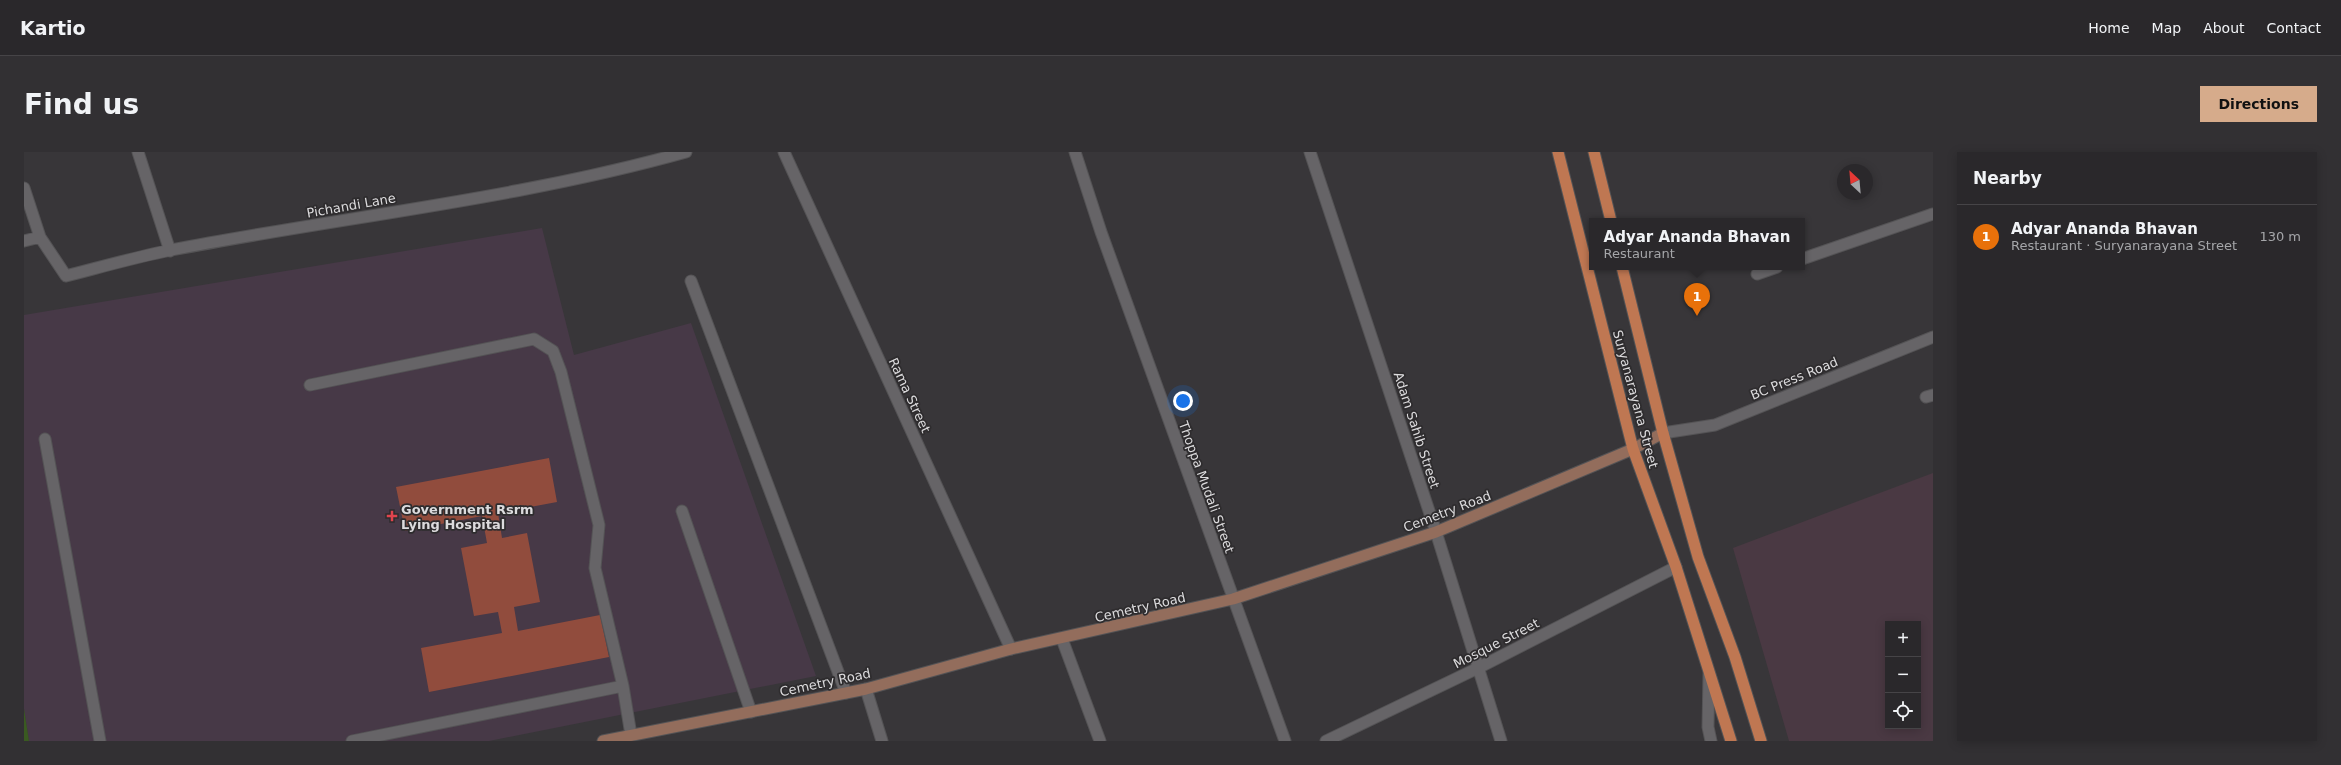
<!DOCTYPE html>
<meta charset="utf-8">
<style>
body{margin:0;font-family:"DejaVu Sans",sans-serif;background:#323033;color:#f1f3f6}
.controls{position:absolute;right:12px;bottom:12px;display:grid;overflow:hidden;border-radius:0px;box-shadow:0 2px 10px #0003}
.controls button{width:36px;height:36px;display:grid;place-items:center;padding:0;border:0;border-bottom:1px solid #464447;background:#2a282b;color:#f1f3f6;font:20px sans-serif}
.compass{position:absolute;left:1813px;top:12px;width:36px;height:36px;border-radius:50%;background:#2a282b;box-shadow:0 2px 10px #0003;rotate:334deg}
.you{position:absolute;left:1159px;top:249px;width:14px;height:14px;margin:-10px;border:3px solid #fff;border-radius:50%;background:#1a73e8;box-shadow:0 0 0 6px #1a73e833}
.badge{display:grid;place-items:center;width:26px;height:26px;border-radius:50%;background:#d6ab8b;color:#fff;font-size:13px;font-weight:700}
.pin{position:absolute;translate:-50% -33px;filter:drop-shadow(0 1px 2px #0008)}
.pin::after{content:'';position:absolute;top:21px;width:14px;height:12px;background:inherit;clip-path:polygon(0 0,100% 0,50% 100%)}
.popup{position:absolute;left:1565px;top:66px;width:216px;height:52px;box-sizing:border-box;display:grid;place-content:center;border-radius:0px;background:#2a282b;filter:drop-shadow(0 1px 3px #0005);font-size:13px;white-space:nowrap;color:#a5a6a9}
.popup b{font-size:15px;color:#f1f3f6}
.popup::after{content:'';position:absolute;left:50%;top:100%;margin-left:-8px;border:8px solid transparent;border-top-color:#2a282b}
.list{margin:0;padding:0;list-style:none}
h2{display:flex;justify-content:space-between;align-items:center;height:52px;margin:0;padding:0 16px;font-size:17px}
h2 small{font-size:13px;font-weight:400;color:#a5a6a9}
.list li{display:grid;grid-template-columns:26px 1fr auto;gap:12px;align-items:center;box-sizing:border-box;height:64px;padding:0 16px;border-top:1px solid #464447}
.list b{display:block;font-size:15px;white-space:nowrap}
.list p{margin:0;font-size:13px;white-space:nowrap;color:#a5a6a9}
.list em{font-size:13px;font-style:normal;color:#a5a6a9}
.icon{flex:none;width:22px;height:22px;fill:none;stroke:currentColor;stroke-width:2;stroke-linecap:round;stroke-linejoin:round}
.map{position:relative;flex:none;width:1909px;height:589px;overflow:hidden;border-radius:0px}
header{display:flex;align-items:center;gap:24px;box-sizing:border-box;height:56px;padding:0 20px;background:#2a282b;border-bottom:1px solid #464447}
header strong{font-size:19px}
nav{display:flex;gap:22px;margin-inline-start:auto;font-size:14px}
.intro{display:flex;align-items:center;justify-content:space-between;box-sizing:border-box;height:96px;padding:0 24px}
h1{margin:0;font-size:28px}
.button{padding:10px 18px;border-radius:0px;background:#d6ab8b;color:#111;font-size:14px;font-weight:700}
main{display:flex;gap:24px;padding:0 24px}
aside{flex:1;background:#2a282b;border-radius:0px;box-shadow:0 2px 10px #0003}
.map>svg:first-child{display:block}
.industrial{fill:#4a3943;fill-rule:evenodd}
.medical{fill:#473947}
.green{fill:#3a5a21}
.building{fill:#914c3d}
.lines{fill:none;stroke-linecap:round;stroke-linejoin:round}
.service-casing{stroke:#545355;stroke-width:13}
.minor-casing{stroke:#545355;stroke-width:13}
.secondary-casing{stroke:#545355;stroke-width:13}
.primary-casing{stroke:#545355;stroke-width:13}
.service{stroke:#666467;stroke-width:11}
.minor{stroke:#666467;stroke-width:11}
.secondary{stroke:#936d5c;stroke-width:11}
.primary{stroke:#bf7752;stroke-width:11}
.health-dot{fill:#e0444e;stroke:#2e2c2e;stroke-width:1.5}
.labels{text-anchor:middle;stroke-width:3.5;stroke-linejoin:round;paint-order:stroke}
.street-label{font-size:13px;fill:#dcdbdd;stroke:#2e2c2e}
.poi-label{font-size:13px;font-weight:bold;fill:#dcdbdd;stroke:#2e2c2e;text-anchor:start}
</style>
<header>
<strong>Kartio</strong>
<nav><a>Home</a><a>Map</a><a>About</a><a>Contact</a></nav>
</header>
<div class="intro"><h1>Find us</h1><a class="button">Directions</a></div>
<main>
<div class="map">
<svg width="1909" height="589" viewBox="0 0 1909 589">
<rect width="100%" height="100%" fill="#383639"/>
<path class="industrial" d="M1909 321V589H1765L1709 396ZM1864 472H1894V574H1864Z"/>
<path class="medical" d="M518 76 550 203 667 171 792 524 465 589H5L0 557V163Z"/>
<path class="green" d="M0 557 5 589H0Z"/>
<path class="building" d="M525 306 533 350 474 361 478 386 503 381 516 450 490 455 494 479 576 463 585 505 405 540 397 496 478 481 474 460 450 464 437 396 463 391 458 364 381 379 372 335Z"/>
<g class="lines">
<g class="service-casing">
<path id="service" d="M286 233 510 187 529 199 537 220 575 373 571 416 599 534
M21 287 76 589
M658 359 727 560
M328 589 599 534 607 583"/>
</g>
<g class="minor-casing">
<path id="minor" d="M114 0 146 99
M760 0 987 497
M1051 0 1077 80 1261 589
M1286 0 1412 380 1477 589
M0 36 16 85 42 124C77 115 112 105 147 98 318 65 494 47 662 0
M0 89 16 85
M1778 107 1909 62
M1733 122 1753 115
M667 129 822 541
M1902 245 1909 243
M1639 281 1691 273 1909 185
M1038 487 1076 589
M1685 522 1684 575 1687 589
M842 537 858 589
M1302 589 1454 516 1652 415"/>
</g>
<g class="secondary-casing">
<path id="secondary" d="M579 589 842 537 987 497 1209 447 1412 380 1609 297 1639 281"/>
</g>
<g class="primary-casing">
<path id="primary" d="M1534 0 1609 297 1652 415 1707 589
M1570 0 1587 69
M1598 115 1639 281 1674 405 1711 505 1737 589"/>
</g>
<use href="#service" class="service"/>
<use href="#minor" class="minor"/>
<use href="#secondary" class="secondary"/>
<use href="#primary" class="primary"/>
</g>
<path class="health-dot" d="M366 358h4v4h4v4h-4v4h-4v-4h-4v-4h4z"/>
<g class="labels">
<g class="street-label">
<text transform="translate(327 53) rotate(-10)" y="5">Pichandi Lane</text>
<text transform="translate(1770 226) rotate(-22)" y="5">BC Press Road</text>
<text transform="translate(886 243) rotate(65)" y="5">Rama Street</text>
<text transform="translate(1612 247) rotate(75)" y="5">Suryanarayana Street</text>
<text transform="translate(1393 278) rotate(72)" y="5">Adam Sahib Street</text>
<text transform="translate(1183 335) rotate(70)" y="5">Thoppa Mudali Street</text>
<text transform="translate(1423 359) rotate(-21)" y="5">Cemetry Road</text>
<text transform="translate(1116 455) rotate(-13)" y="5">Cemetry Road</text>
<text transform="translate(1472 491) rotate(-27)" y="5">Mosque Street</text>
<text transform="translate(801 530) rotate(-12)" y="5">Cemetry Road</text>
</g>
<g class="poi-label">
<text x="377" y="362">Government Rsrm<tspan x="377" dy="15">Lying Hospital</tspan></text>
</g>
</g>
</svg>
<div class="controls">
<button>+</button>
<button>−</button>
<button><svg class="icon" aria-label="locate" viewBox="0 0 24 24"><circle cx="12" cy="12" r="6"/><path d="M12 2v4M12 18v4M2 12h4M18 12h4"/></svg></button>
</div>
<svg class="compass" viewBox="-18 -18 36 36"><path d="M0-13l5 13h-10z" fill="#e53935"/><path d="M0 13l5-13h-10z" fill="#a5a6a9"/></svg>
<div class="you"></div>
<div class="pin badge" style="left:1673px;top:164px;background:#e8710a">1</div>
<div class="popup"><b>Adyar Ananda Bhavan</b>Restaurant</div>
</div>
<aside>
<h2>Nearby<small></small></h2>
<ul class="list">
<li><span class="badge" style="background:#e8710a">1</span><div><b>Adyar Ananda Bhavan</b><p>Restaurant · Suryanarayana Street</p></div><em>130 m</em></li>
</ul>
</aside>
</main>
